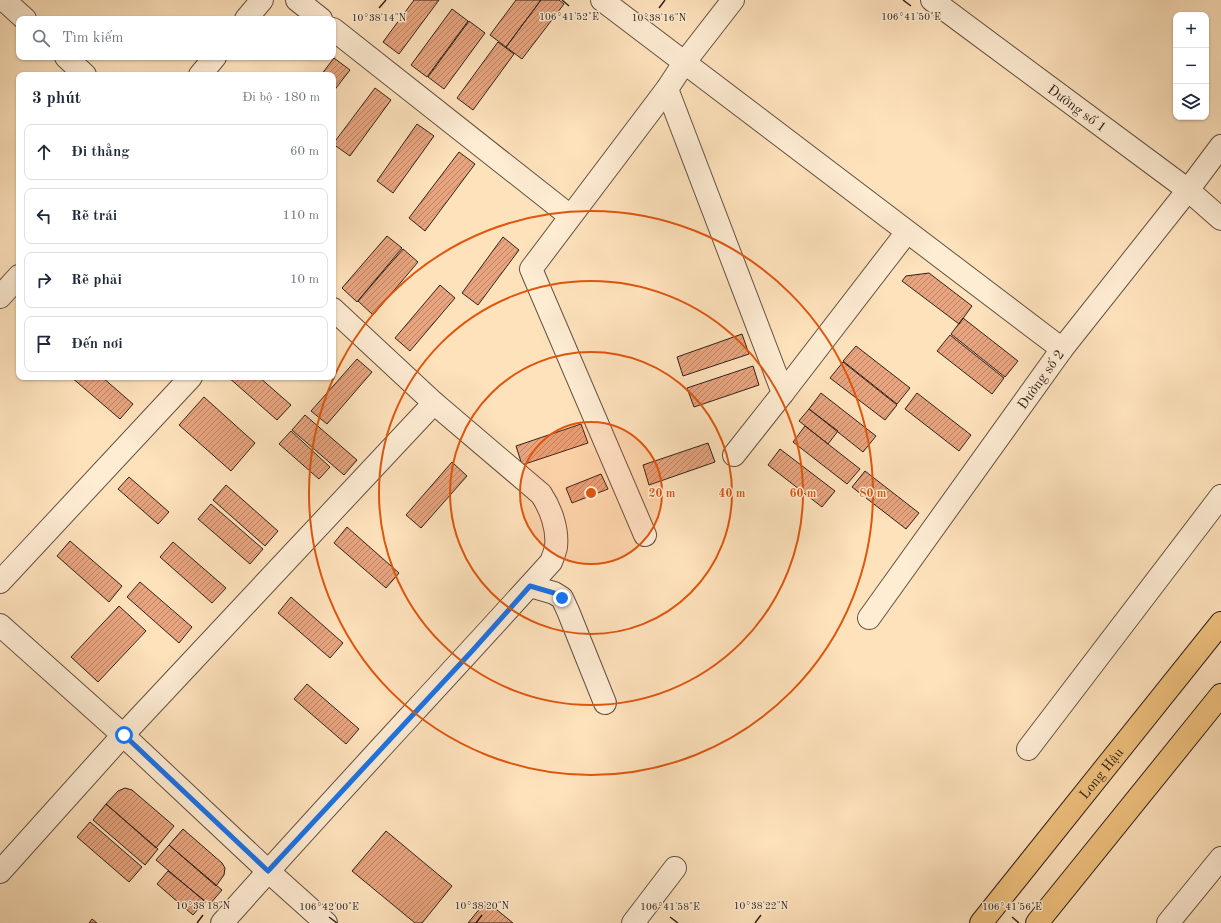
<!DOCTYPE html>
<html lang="vi">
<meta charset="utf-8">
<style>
body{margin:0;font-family:"Old Standard TT",serif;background:#f6f6f7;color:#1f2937}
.controls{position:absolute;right:12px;top:12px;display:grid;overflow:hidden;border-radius:8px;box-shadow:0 1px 3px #0004}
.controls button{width:36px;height:36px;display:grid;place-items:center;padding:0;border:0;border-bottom:1px solid #e0e1e3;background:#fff;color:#1f2937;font:20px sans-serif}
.stop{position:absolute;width:12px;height:12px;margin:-9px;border:3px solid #1a73e8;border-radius:50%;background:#fff}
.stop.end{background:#1a73e8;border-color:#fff;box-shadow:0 1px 4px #0008}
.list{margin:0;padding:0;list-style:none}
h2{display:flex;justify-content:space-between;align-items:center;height:52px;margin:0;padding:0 16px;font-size:17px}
h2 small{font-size:13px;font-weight:400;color:#747a83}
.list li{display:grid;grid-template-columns:26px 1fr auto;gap:12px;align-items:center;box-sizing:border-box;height:56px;margin:0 8px 8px;padding:0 8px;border:1px solid #e0e1e3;border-radius:8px}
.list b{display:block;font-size:15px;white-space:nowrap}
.list em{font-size:13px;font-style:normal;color:#747a83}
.icon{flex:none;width:22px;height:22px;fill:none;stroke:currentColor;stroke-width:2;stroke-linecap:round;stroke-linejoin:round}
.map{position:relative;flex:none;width:1221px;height:923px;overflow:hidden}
.search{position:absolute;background:#fff;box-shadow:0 1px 3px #0004;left:16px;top:16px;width:320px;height:44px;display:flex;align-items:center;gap:10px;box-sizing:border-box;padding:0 14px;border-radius:8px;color:#747a83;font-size:15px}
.panel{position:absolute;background:#fff;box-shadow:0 1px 3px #0004;left:16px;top:72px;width:320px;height:308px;border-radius:8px}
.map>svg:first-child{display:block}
.building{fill:url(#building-hatch);stroke:#312119}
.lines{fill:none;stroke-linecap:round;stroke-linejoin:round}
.minor-casing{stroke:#645142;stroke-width:24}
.major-casing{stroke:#312119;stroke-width:24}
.minor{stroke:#feecd3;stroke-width:22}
.major{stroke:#efc17e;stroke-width:22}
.route{stroke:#1a73e8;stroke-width:5}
.ticks{fill:none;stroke:#312119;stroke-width:1.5}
.ring{fill:none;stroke:#df560d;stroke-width:2}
.labels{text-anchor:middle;stroke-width:3;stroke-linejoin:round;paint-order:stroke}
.street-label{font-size:14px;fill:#312119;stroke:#feecd3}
.ticks-label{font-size:10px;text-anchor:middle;fill:#312119;stroke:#feecd3;stroke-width:3;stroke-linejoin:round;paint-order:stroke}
.centre{fill:#df560d;stroke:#feecd3;stroke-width:2}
.ring-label{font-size:12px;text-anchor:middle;font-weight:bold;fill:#df560d;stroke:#feecd3;stroke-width:3;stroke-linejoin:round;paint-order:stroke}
</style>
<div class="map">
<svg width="1221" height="923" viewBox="0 0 1221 923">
<defs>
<pattern id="building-hatch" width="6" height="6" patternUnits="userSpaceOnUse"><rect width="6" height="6" fill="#e7a47e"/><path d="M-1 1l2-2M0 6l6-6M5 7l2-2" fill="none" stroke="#bc8566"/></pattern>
</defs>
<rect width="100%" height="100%" fill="#fee2bc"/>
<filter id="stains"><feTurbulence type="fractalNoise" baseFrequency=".005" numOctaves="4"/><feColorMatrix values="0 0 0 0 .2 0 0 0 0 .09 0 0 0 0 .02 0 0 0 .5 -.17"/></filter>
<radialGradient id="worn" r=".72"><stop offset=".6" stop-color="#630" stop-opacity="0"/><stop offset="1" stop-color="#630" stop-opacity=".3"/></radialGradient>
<path class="building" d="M414 0H439L399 54 383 42Z
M516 0H541L506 47 490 35Z
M541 0H559L564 4 522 59 506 47Z
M452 9 468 21 427 77 411 65Z
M469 21 485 33 444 89 428 77Z
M498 42 514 54 473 110 457 98Z
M334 58 350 70 333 92V75H321Z
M375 88 391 100 350 156 333 144Z
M417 124 434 136 393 193 377 181Z
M459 152 475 164 425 231 409 218Z
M387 236 402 248 357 302 342 288Z
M503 237 519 250 478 305 462 293Z
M403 249 418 262 373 315 358 301Z
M929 273 972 306 959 324 902 281 906 276Z
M440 285 455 298 410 351 395 338Z
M963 318 1018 361 1005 377 951 334Z
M742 334 749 354 683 376 677 357Z
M950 335 1004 378 992 394 937 351Z
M856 346 910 388 897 404 843 361Z
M357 359 372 372 327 424 311 411Z
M843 362 897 405 885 420 830 378Z
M753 366 759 385 694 407 687 388Z
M71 377H102L133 404 120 419Z
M228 377H259L291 405 277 420Z
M821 393 876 436 863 452 809 409Z
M917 393 971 435 959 451 905 409Z
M204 397 255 443 231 471 179 425Z
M809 409 838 431 828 444 799 421Z
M305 415 357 460 344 475 292 430Z
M581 424 588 443 522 465 516 446Z
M805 426 860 469 847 484 793 442Z
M291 431 330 467 319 479 279 444Z
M708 443 715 462 649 485 643 465Z
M780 449 835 491 822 507 768 465Z
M452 462 467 476 421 528 406 515Z
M865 471 919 513 906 529 852 487Z
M601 474 608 489 572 503 566 488Z
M129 477 169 512 158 524 118 489Z
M226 485 278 531 265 546 213 500Z
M211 504 263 549 250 564 198 519Z
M347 527 399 573 386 588 334 543Z
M70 541 122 586 109 602 57 556Z
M173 542 226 588 212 603 160 557Z
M140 582 192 627 179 643 127 597Z
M291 597 343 643 330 658 278 613Z
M119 606 146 631 98 682 71 657Z
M307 684 359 729 346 744 294 699Z
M125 788 132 790 174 826 156 848 106 804 118 791Z
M106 804 158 849 145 865 93 820Z
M90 822 142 867 129 882 77 837Z
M183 829 222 863 225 868 224 875 216 886 169 845Z
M386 831 452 886 422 923H415L352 871Z
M169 845 222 890 209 905 156 860Z
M168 871 205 901 193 915 157 884Z
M486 901 513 923H468Z
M92 919 97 923H89Z"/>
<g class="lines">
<g class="minor-casing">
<g id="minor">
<path d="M4 0 25 19"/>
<path d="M297 0 321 19"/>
<path d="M602 0 1062 349"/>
<path d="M733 0 684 63 667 89 783 393 734 455"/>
<path id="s1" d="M932 0 1188 190 1221 219"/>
<path d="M246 19 262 0"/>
<path d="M333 29 570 216"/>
<path d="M66 57 85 75"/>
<path d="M200 75 215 57"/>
<path d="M0 297 19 276"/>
<path d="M783 393 907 232"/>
<path d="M645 535 531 269 667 89"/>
<path d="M0 582 191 377"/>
<path d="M530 586 554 593 562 598 568 611 605 703"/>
<path id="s2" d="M869 618 1062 349 1188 190 1221 146"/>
<path d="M0 625 123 735 268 871 326 923"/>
<path d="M1028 749 1221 496"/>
<path d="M0 872 123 735 434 403"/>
<path d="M222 923C330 801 442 683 551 562 553 557 555 552 556 547 558 529 551 509 541 494L434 403 333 309"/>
<path d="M633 923 675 868"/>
<path d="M1168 923 1221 858"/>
</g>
</g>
<g class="major-casing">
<g id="major">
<path id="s3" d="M981 923 1221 623"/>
<path d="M1037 923 1221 695"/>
</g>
</g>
<use href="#minor" class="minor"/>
<use href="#major" class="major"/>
</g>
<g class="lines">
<path class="route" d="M124 735 268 871 473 650 530 586 554 593 562 598"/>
</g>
<path class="ticks" d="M562 0 569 6M903 0 911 6M379 8 386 0M659 8 665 0M329 917 337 923M670 917 678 923M1012 917 1019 923M197 923 203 915M476 923 482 915M755 923 761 915"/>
<circle cx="591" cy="493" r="71" fill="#df560d" fill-opacity=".12"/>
<g class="ring">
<circle cx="591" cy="493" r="71"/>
<circle cx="591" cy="493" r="141"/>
<circle cx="591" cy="493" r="212"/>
<circle cx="591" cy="493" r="282"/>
</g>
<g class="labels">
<g class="street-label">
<text dy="5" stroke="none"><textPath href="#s1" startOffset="181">Đường số 1</textPath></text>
<text dy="5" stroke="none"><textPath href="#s2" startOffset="294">Đường số 2</textPath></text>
<text dy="5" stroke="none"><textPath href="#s3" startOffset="192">Long Hậu</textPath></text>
</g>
</g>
<g class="ticks-label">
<text x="569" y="20">106°41'52"E</text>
<text x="911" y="20">106°41'50"E</text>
<text x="379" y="21">10°38'14"N</text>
<text x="659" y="21">10°38'16"N</text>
<text x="203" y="909">10°38'18"N</text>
<text x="482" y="909">10°38'20"N</text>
<text x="761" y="909">10°38'22"N</text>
<text x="329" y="910">106°42'00"E</text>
<text x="670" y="910">106°41'58"E</text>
<text x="1012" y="910">106°41'56"E</text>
</g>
<circle cx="591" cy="493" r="6" class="centre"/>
<g class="ring-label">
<text x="662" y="497">20 m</text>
<text x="732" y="497">40 m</text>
<text x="803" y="497">60 m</text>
<text x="873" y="497">80 m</text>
</g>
<rect width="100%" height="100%" filter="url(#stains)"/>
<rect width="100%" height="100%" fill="url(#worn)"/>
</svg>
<div class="controls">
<button>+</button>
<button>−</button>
<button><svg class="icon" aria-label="layers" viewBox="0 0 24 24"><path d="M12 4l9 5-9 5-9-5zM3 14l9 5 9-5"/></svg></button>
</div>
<div class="stop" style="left:124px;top:735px"></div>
<div class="stop end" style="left:562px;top:598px"></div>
<div class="search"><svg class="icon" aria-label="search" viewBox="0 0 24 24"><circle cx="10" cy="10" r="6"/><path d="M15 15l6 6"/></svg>Tìm kiếm</div>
<section class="panel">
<h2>3 phút<small>Đi bộ · 180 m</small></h2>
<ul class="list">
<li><svg class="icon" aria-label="ahead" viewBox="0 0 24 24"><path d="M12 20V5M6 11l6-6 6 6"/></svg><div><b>Đi thẳng</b></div><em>60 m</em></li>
<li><svg class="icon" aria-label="left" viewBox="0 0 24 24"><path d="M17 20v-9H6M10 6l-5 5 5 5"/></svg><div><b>Rẽ trái</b></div><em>110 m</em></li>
<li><svg class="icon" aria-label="right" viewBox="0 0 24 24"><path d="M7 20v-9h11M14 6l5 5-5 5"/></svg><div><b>Rẽ phải</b></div><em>10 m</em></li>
<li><svg class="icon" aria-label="arrive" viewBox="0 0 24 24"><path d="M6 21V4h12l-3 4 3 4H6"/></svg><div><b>Đến nơi</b></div></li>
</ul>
</section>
</div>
